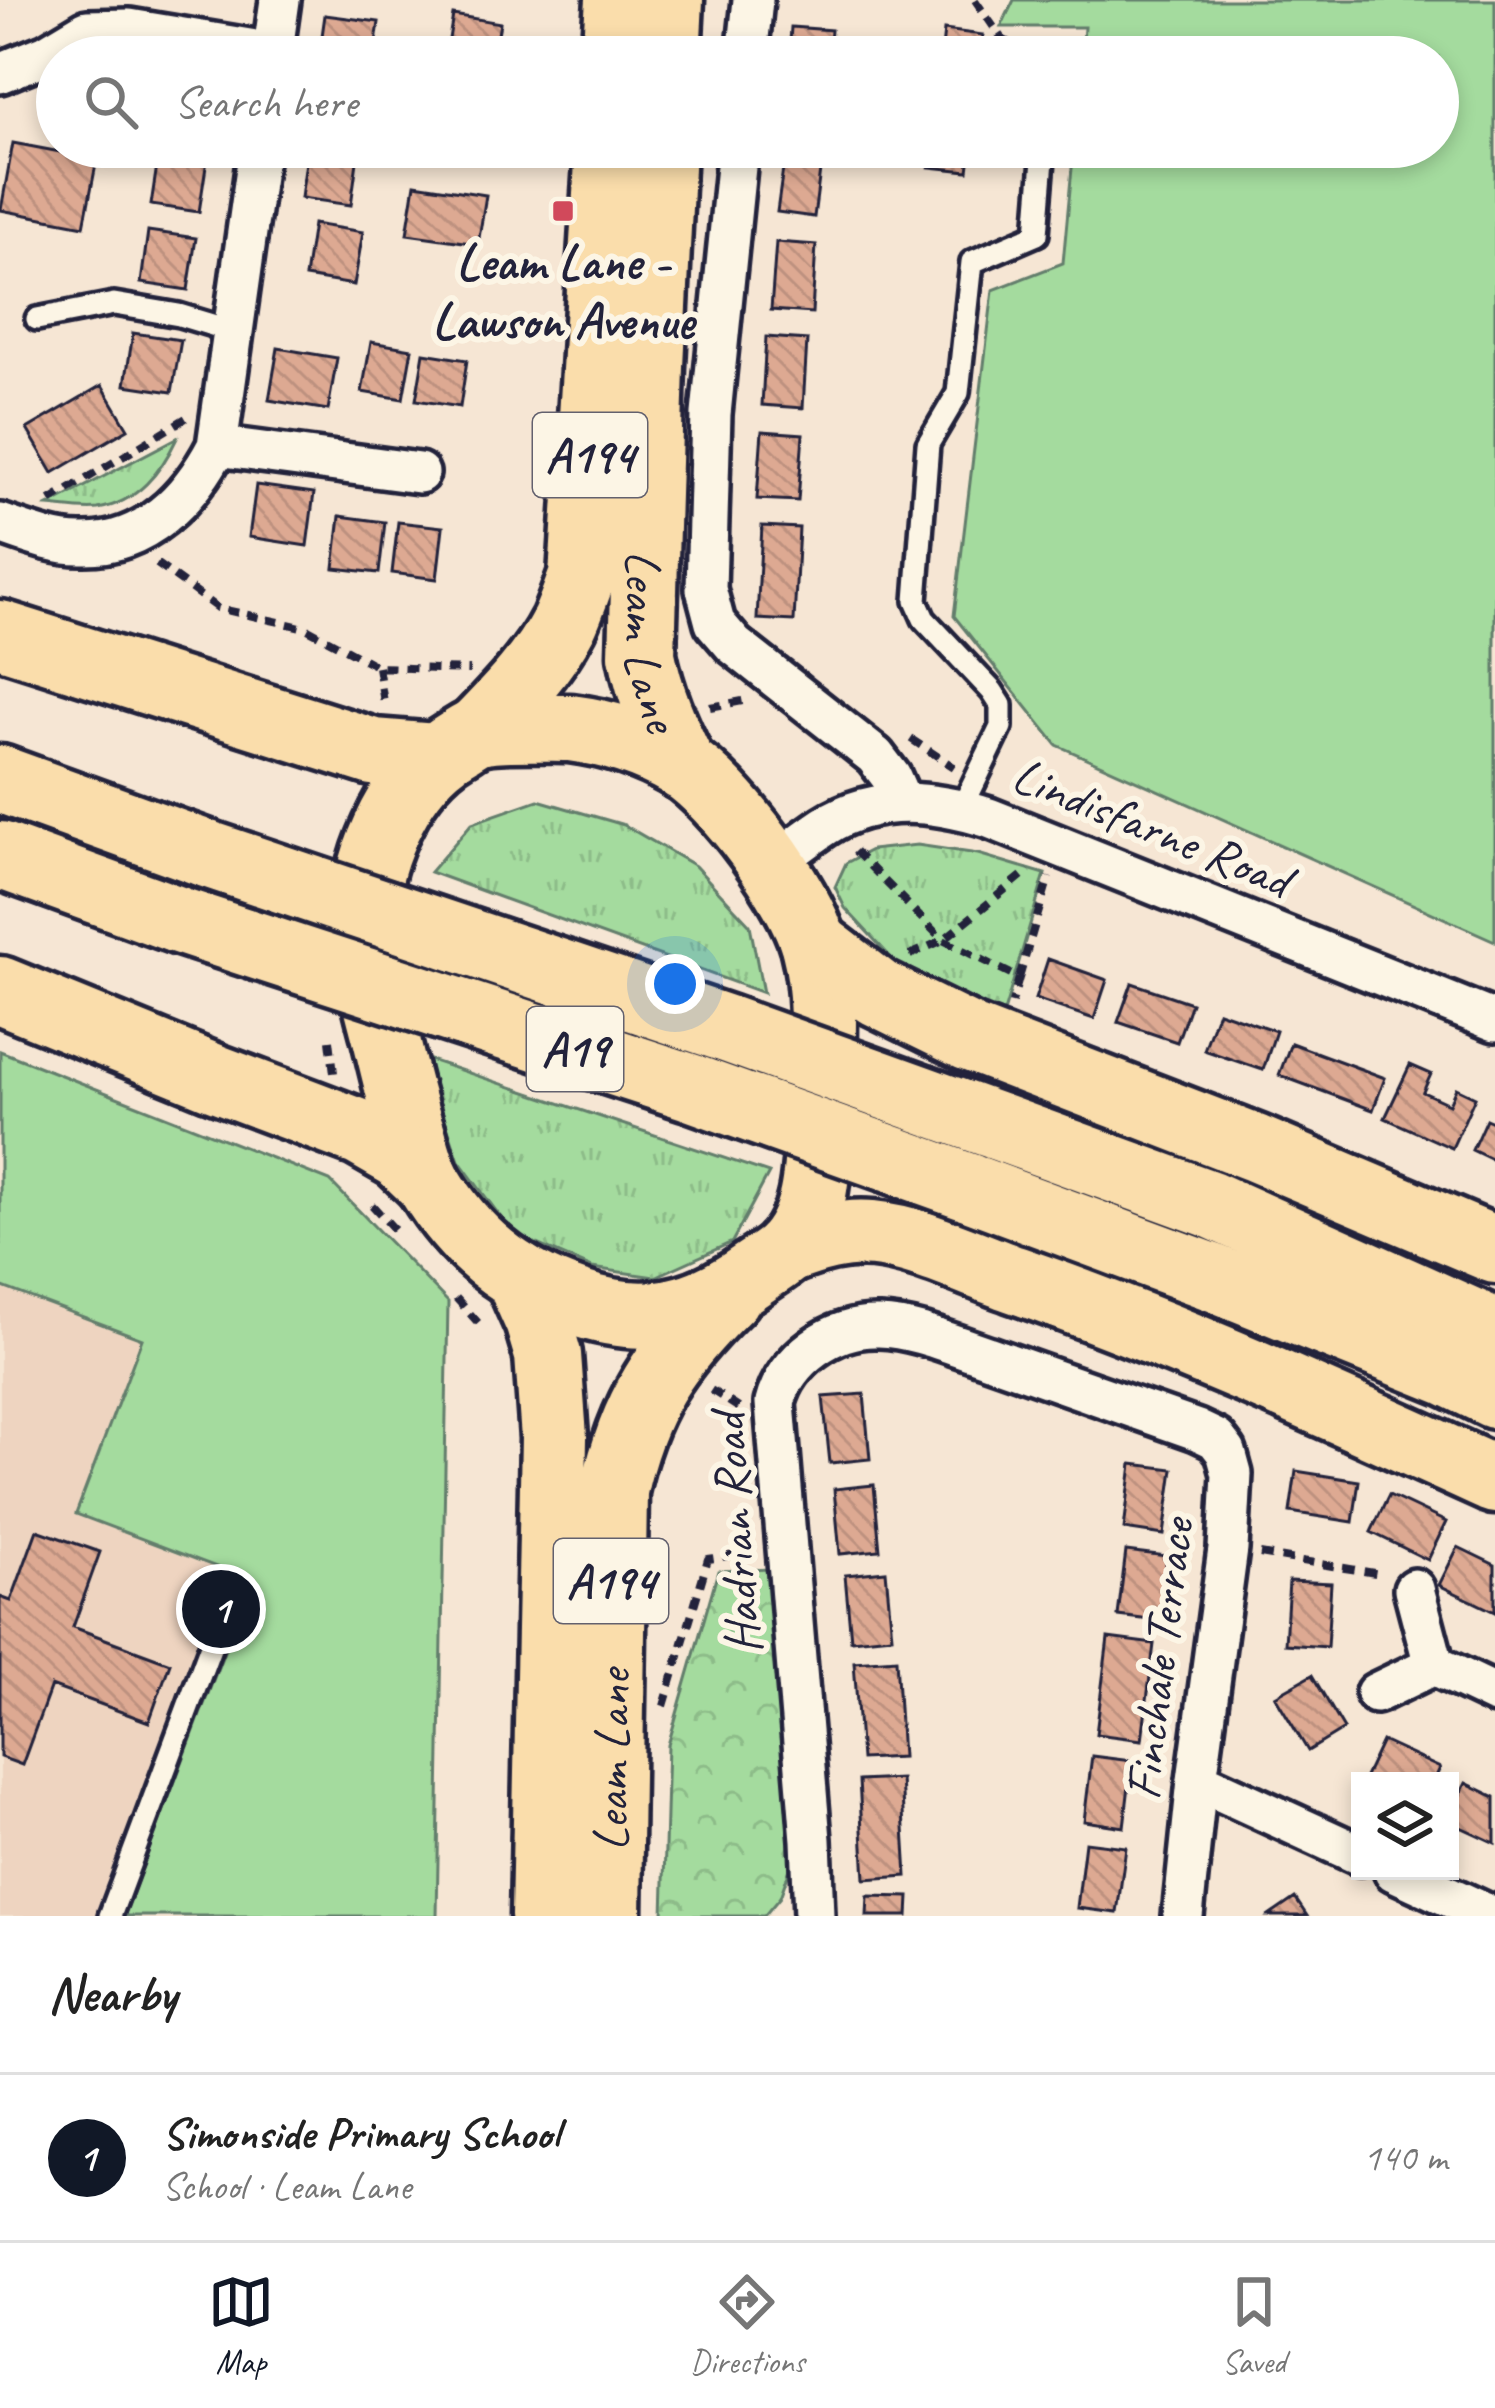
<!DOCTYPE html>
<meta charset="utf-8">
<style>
body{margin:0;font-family:Caveat,sans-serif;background:#f2f2f2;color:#222}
.controls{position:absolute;right:36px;bottom:36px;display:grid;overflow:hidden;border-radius:0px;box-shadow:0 6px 18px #0003}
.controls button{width:108px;height:108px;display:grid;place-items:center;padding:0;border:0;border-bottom:3px solid #e0e0e0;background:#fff;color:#222;font:60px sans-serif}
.you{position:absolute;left:675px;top:984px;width:42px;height:42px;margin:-30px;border:9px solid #fff;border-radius:50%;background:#1a73e8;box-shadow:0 0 0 18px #1a73e833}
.badge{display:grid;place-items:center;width:78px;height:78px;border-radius:50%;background:#111827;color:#fff;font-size:39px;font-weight:700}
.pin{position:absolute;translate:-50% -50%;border:6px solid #fff;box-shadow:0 3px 12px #0006}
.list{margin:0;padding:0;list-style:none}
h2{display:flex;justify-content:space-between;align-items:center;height:156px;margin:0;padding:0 48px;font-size:51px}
h2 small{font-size:39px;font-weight:400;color:#767676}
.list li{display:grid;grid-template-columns:78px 1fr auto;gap:36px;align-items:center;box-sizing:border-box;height:168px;padding:0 48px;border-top:3px solid #e0e0e0}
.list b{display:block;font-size:45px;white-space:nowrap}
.list p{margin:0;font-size:39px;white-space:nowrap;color:#767676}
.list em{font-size:39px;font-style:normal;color:#767676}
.icon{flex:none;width:66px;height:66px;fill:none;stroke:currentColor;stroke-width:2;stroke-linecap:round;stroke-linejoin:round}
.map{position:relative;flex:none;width:1495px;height:1916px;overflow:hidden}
.search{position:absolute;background:#fff;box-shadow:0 6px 18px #0003;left:36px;right:36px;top:36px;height:132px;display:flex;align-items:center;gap:30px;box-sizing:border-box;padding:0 42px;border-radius:66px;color:#767676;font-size:45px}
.sheet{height:324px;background:#fff}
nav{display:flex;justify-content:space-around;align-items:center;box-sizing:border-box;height:168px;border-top:3px solid #e0e0e0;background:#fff;font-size:33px;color:#767676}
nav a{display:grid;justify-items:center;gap:6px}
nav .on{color:#111827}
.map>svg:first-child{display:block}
.built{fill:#eed4c0}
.grass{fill:url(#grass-tufts);stroke:#637e6c;stroke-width:3}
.forest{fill:url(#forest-crowns);stroke:#637e6c;stroke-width:3}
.park{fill:#a4db9e;stroke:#637e6c;stroke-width:3}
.building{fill:url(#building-back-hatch);stroke:#22223b;stroke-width:3}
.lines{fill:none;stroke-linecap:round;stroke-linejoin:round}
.service-casing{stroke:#22223b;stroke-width:30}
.minor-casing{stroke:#22223b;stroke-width:48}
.trunk-casing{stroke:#22223b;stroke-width:75}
.path{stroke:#22223b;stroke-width:8;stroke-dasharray:12 9;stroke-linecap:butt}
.service{stroke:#fcf5e5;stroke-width:21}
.minor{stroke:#fcf5e5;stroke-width:39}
.trunk{stroke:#faddab;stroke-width:66}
.trunk-bridge-casing{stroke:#22223b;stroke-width:75;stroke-linecap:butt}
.trunk-bridge{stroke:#faddab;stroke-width:66}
.poi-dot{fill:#d1495b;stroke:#fcf5e5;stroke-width:4.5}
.labels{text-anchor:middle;stroke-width:12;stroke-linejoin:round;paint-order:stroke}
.shield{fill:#fcf5e5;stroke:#63616e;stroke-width:3}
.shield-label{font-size:48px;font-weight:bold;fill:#22223b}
.poi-label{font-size:51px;font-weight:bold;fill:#22223b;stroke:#fcf5e5}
.street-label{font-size:51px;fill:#22223b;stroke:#fcf5e5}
</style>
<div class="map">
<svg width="1495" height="1916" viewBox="0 0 1495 1916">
<defs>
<pattern id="grass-tufts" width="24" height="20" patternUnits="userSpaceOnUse" patternTransform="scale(3)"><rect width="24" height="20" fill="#a4db9e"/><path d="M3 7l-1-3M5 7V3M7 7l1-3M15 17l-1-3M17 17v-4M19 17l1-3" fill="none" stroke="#8dbc89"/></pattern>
<pattern id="forest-crowns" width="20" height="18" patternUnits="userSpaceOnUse" patternTransform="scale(3)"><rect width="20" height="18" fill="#a4db9e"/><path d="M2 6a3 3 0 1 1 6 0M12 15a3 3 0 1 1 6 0" fill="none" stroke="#8dbc89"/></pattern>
<pattern id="building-back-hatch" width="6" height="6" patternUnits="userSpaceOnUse" patternTransform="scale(3)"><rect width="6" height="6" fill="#dda992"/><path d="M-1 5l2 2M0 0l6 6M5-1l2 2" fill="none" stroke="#bd917f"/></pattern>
</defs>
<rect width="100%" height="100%" fill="#f6e6d4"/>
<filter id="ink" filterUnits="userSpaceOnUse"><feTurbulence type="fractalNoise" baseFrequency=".00833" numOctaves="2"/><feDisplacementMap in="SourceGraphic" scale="24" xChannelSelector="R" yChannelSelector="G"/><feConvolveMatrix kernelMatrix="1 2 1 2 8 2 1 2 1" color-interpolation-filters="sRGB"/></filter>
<g filter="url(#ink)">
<path class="built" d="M0 1051 330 1181 448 1302 437 1916H0Z"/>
<path class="grass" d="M177 438C161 472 138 502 98 509 83 511 63 507 48 506Z
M538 800 624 825 695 866 750 925 763 993 430 872 472 823Z
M917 845 978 854 1045 874 999 1029 910 978 845 908 835 887 846 863 871 850Z
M424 1058 769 1173 732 1242 655 1277 592 1268 513 1234 459 1161Z"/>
<path class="forest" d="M773 1569 798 1846 780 1897 764 1916H663L668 1745 718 1571Z"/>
<path class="park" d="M1014 0H1495V941L1057 745 954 616 993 290 1063 263 1074 147H1438V57H1082L1084 27H1001Z
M0 1051 330 1181 448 1302 437 1916H124L251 1580 76 1514 142 1339 0 1286Z"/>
<path class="building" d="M325 15 379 22 374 57H319Z
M453 15 500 23 494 57H446Z
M791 27 831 30 829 57H789Z
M944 30 983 35 980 57H941Z
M13 143 97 159 84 226 1 210Z
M308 147H359L351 205 301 198Z
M786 147H823L814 217 777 212Z
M931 147H971L968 171 929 167Z
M159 152 207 160 199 212 151 205Z
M415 184 486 195 478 244 407 234Z
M313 224 363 232 354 285 305 277Z
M148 231 196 238 188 290 141 283Z
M776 242 816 245 812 313 771 310Z
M133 333 181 340 172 392 125 385Z
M766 337 807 340 803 408 762 405Z
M371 342 412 349 403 399 362 392Z
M278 348 337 358 328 410 269 400Z
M424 353 467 360 460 407 416 400Z
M102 385 128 429 53 473 27 429Z
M762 431 803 434 798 501 757 499Z
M256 485 314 493 307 546 249 537Z
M340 516 385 522 379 573 334 568Z
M398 522 443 527 437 579 392 573Z
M762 526 799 528 794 621 757 619Z
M1048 959 1107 980 1094 1019 1035 999Z
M1132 983 1191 1003 1177 1042 1118 1022Z
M1218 1011 1276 1031 1263 1070 1204 1050Z
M1291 1043 1385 1078 1373 1110 1279 1075Z
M1410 1065 1431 1074 1423 1092 1449 1104 1456 1088 1475 1097 1452 1148 1385 1118Z
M1486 1119 1495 1123V1161L1472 1150Z
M864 1394 870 1459 830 1463 823 1397Z
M1132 1464 1173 1469 1164 1535 1124 1529Z
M1296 1471 1359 1481 1353 1522 1290 1512Z
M874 1485 880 1550 840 1554 834 1489Z
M1389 1495 1446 1522 1428 1560 1371 1532Z
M37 1530 100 1552 73 1627 170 1663 149 1722 51 1686 22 1765 0 1757V1597L11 1601Z
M1458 1547 1495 1565V1612L1439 1585Z
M1126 1551 1167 1556 1159 1621 1118 1616Z
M886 1571 892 1636 851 1640 845 1575Z
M1289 1581 1331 1583 1327 1647 1285 1644Z
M1108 1638 1154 1644 1142 1740 1096 1734Z
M896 1659 902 1757 861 1759 854 1662Z
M1312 1675 1344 1729 1308 1751 1275 1696Z
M1382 1741 1440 1768 1434 1781 1364 1779Z
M1092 1756 1132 1761 1124 1827 1084 1821Z
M901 1779 907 1876 865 1879 859 1781Z
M1466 1783 1495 1797V1843L1450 1822V1815Z
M1085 1842 1126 1847 1117 1913 1077 1908Z
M868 1896 909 1897 908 1916H867Z
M1295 1898 1307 1916H1269Z"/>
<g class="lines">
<g class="service-casing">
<path id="service" d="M37 319 114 304 179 315 232 331
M961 810 1001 727V705L992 691 924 619 916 601 928 444 958 393 972 262 1037 234 1044 147
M110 1916 232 1589"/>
</g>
<g class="minor-casing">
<path id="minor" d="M272 57 280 0
M747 57 753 0
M0 73 47 54 87 30 129 29 273 53
M738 147 711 414 706 589 715 623 734 645 875 756 891 777 902 802
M217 446 419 473
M0 524C26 533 53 544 81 544 145 546 190 498 217 446L259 147
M772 865C789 852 807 838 825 826 876 793 935 801 989 818L1495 1021
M1414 1589 1434 1665
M1376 1693 1434 1665 1495 1694
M1197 1780 1360 1855
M1394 1871 1491 1916
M814 1916 811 1840 775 1403C786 1359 833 1325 879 1327 915 1328 953 1345 987 1356 1057 1380 1127 1405 1197 1430L1216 1439 1226 1452 1232 1474 1228 1549 1197 1780 1183 1916"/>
</g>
<g class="trunk-casing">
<g id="trunk">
<path d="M615 57 619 0"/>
<path d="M667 57 670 0"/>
<path id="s1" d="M662 147 651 366 642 655C650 696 665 730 683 767"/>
<path d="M0 634 373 752 435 757"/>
<path d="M570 728C610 733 646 745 681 765 726 793 800 894 814 945 828 998 822 1054 820 1108 817 1156 821 1217 783 1253 774 1261 763 1267 753 1274 694 1316 642 1326 574 1302 510 1280 465 1243 430 1185 421 1170 417 1151 412 1134 401 1103 394 1070 386 1038 375 997 364 956 365 913 367 852 404 775 456 744 463 740 472 733 480 731 499 726 547 728 570 728Z"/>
<path d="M478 731C510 698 543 664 564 623 571 608 576 592 582 577L609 147"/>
<path d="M0 779 207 854"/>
<path d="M0 855 178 920"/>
<path d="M814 944 878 993 970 1038 1255 1148 1495 1250"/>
<path d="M0 990 213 1077 361 1133 401 1156 427 1181"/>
<path d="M996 1126 1210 1204 1495 1332"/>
<path d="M969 1187 1212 1277 1450 1373 1495 1395"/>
<path d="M785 1251C814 1240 843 1231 874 1234 918 1238 971 1264 1014 1279 1178 1336 1336 1408 1495 1480"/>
<path d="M518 1276 538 1321 548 1355 554 1438 544 1916"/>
<path id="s2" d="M608 1916 614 1491C632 1405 665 1357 727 1296"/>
</g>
</g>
<path class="path" d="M975 0 1002 39 1037 57
M50 501 186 418
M157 564 217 608 306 628 378 667 470 670
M378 667 384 702
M710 707 748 700
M911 739 954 767
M855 851 943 940 1019 978 1012 1003
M910 955 943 940 1029 870
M1019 978 1049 877
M330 1040 334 1073
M372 1205 394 1229
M456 1298 482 1327
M711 1390 739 1408
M1260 1554 1381 1574
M664 1706 708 1559 755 1552"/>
<use href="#service" class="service"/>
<use href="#minor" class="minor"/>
<use href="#trunk" class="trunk"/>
<g class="trunk-bridge-casing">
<path id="trunk-bridge" d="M207 854 727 1029 996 1126
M178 920 690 1087 969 1187"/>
</g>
<use href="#trunk-bridge" class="trunk-bridge"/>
</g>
</g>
<rect class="poi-dot" x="551" y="199" width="24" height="24" rx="6"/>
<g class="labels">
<g class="shield">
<rect x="533" y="413" width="114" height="84" rx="9"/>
<rect x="527" y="1007" width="96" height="84" rx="9"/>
<rect x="554" y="1539" width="114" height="84" rx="9"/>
</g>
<g class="shield-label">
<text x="590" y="472">A194</text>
<text x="575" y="1066">A19</text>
<text x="611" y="1598">A194</text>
</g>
<g class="poi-label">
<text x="563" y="279">Leam Lane -<tspan x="563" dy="59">Lawson Avenue</tspan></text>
</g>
<g class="street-label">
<text dy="18" stroke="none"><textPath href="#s1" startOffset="495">Leam Lane</textPath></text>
<text transform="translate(1152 826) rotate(22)" y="18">Lindisfarne Road</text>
<text transform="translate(734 1534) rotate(-94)" y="18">Hadrian Road</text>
<text transform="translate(1158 1659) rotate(-83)" y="18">Finchale Terrace</text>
<text dy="18" stroke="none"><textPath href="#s2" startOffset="156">Leam Lane</textPath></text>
</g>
</g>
</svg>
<div class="controls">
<button><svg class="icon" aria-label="layers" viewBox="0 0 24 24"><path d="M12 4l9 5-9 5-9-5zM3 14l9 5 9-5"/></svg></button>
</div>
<div class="you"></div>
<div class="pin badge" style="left:221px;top:1609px">1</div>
<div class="search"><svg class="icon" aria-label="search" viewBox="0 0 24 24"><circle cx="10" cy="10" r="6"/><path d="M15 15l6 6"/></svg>Search here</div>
</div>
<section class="sheet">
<h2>Nearby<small></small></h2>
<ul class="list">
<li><span class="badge">1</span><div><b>Simonside Primary School</b><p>School · Leam Lane</p></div><em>140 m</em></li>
</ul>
</section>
<nav>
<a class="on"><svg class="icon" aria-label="map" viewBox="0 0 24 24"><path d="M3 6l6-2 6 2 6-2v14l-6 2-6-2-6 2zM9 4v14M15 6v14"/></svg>Map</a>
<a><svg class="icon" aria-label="directions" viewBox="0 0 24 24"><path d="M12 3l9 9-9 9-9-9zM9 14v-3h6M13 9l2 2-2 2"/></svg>Directions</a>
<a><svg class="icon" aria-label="saved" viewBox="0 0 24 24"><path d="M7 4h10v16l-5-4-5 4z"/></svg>Saved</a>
</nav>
